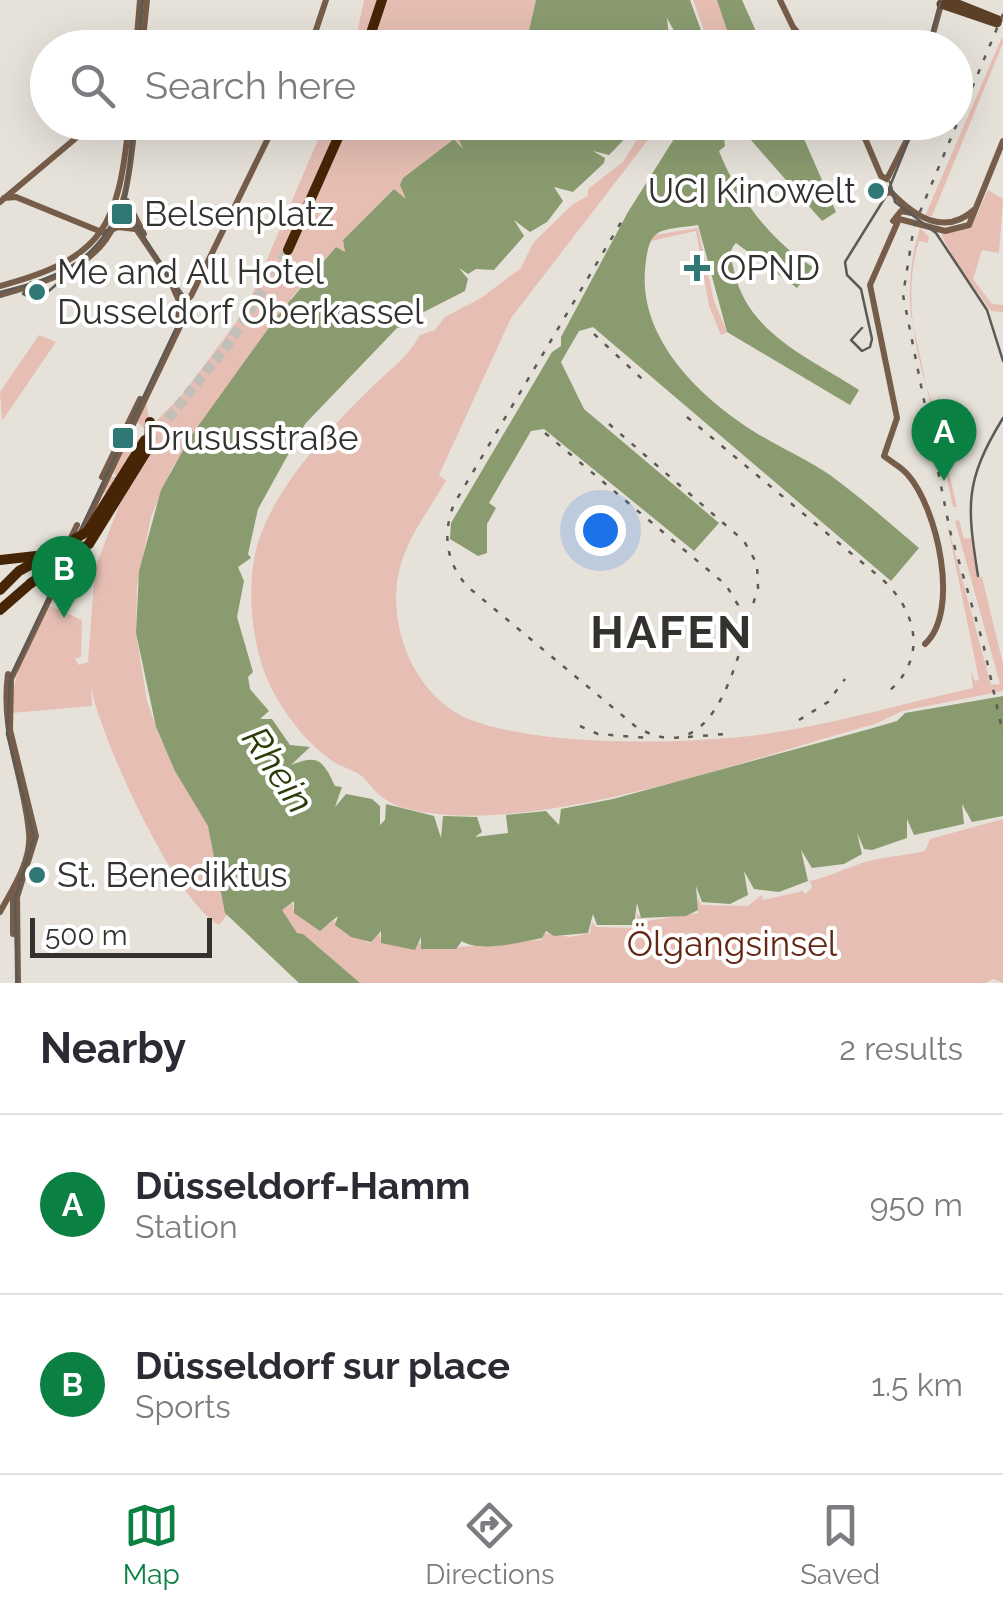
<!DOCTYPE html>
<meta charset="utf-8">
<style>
body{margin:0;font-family:Raleway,sans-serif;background:#f7f7f7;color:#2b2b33}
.scale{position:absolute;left:30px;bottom:25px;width:182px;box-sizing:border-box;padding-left:10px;border:5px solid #34322f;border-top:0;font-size:28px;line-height:35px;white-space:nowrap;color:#34322f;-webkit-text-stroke:8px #fff;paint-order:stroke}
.you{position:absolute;left:600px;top:530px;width:35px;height:35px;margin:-25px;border:8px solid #fff;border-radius:50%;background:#1a73e8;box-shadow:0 0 0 15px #1a73e833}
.badge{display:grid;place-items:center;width:65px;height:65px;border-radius:50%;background:#0b8043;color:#fff;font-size:32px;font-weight:700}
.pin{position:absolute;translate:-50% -82px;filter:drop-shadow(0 2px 5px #0008)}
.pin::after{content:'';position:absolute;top:52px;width:35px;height:30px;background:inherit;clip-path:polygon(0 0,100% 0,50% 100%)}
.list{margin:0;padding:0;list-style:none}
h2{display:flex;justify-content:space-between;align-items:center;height:130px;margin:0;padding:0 40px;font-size:42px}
h2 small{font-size:32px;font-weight:400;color:#7c7c81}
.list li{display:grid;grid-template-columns:65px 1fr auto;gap:30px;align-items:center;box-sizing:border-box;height:180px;padding:0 40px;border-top:2px solid #e1e1e2}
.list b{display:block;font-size:38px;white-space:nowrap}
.list p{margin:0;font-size:32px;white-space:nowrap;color:#7c7c81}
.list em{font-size:32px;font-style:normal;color:#7c7c81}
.icon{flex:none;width:55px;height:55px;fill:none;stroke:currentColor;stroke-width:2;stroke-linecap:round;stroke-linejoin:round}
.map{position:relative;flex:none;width:1003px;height:983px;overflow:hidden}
.search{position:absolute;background:#fff;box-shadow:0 10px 40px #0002;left:30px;right:30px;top:30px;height:110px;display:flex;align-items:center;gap:25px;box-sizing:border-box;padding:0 35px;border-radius:55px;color:#7c7c81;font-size:38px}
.sheet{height:490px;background:#fff}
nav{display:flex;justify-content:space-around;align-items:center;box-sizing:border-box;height:140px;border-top:2px solid #e1e1e2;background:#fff;font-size:28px;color:#7c7c81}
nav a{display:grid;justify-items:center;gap:5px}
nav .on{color:#0b8043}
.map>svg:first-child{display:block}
.green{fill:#e6beb3}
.water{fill:#8a9b6f}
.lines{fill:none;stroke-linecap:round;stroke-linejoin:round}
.highway-tunnel{stroke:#c2bfb8;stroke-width:10;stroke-dasharray:10 5;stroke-linecap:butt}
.secondary{stroke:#765d4a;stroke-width:6}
.primary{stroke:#5c3f27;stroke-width:9}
.highway{stroke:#462506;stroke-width:10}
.tram{stroke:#5d5a56;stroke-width:2.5}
.rail{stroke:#5d5a56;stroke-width:2.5;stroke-dasharray:5 10;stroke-linecap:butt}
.highway-bridge{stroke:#462506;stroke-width:10}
.poi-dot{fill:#2f7875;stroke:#fff;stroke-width:4}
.labels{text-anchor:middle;stroke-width:8;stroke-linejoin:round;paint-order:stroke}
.poi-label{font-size:35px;fill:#34322f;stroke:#fff;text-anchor:start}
.park-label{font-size:35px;fill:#642613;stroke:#fff}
.water-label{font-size:38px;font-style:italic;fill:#2c3c08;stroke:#fff}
.district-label{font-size:45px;font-weight:bold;letter-spacing:2.5px;fill:#34322f;stroke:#fff}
</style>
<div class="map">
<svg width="1003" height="983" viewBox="0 0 1003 983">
<rect width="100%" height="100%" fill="#e6e2da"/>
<path class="green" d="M364 0H536L530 28 534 40 547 47 529 42 523 48H354Z
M693 0H718L727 29 720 47H710Z
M1002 37 1003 43 932 216H925Z
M325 123H472L457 136 463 149 454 139 403 178 406 199 394 189 343 240 345 252 336 247 291 298 289 311 284 309 278 315 172 468 151 517 137 586 136 633 147 701 160 738 208 825 227 915 219 925C174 900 101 739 91 687L92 706 11 713C12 672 30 641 48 605L82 620 81 657 75 659 79 665 88 662 95 568 122 498 102 492 110 477H116L113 471 132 435 139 440 147 431 137 422 146 401 150 427 182 395 246 309Z
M647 123H661L511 318 439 475 446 481C430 508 408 537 400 567 385 624 414 698 471 720 544 747 673 744 750 736 825 727 900 704 973 688L971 671 975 681 979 680 947 523 991 685 1000 684 955 521 959 520 964 539 971 538 977 577H982L1003 664V691L902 711 875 724C752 757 523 843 401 807 384 801 376 793 366 780 359 771 343 768 334 762 310 746 289 720 275 695 251 654 243 580 261 534 281 480 334 424 375 384 395 365 406 359 420 335L435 330 445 317 481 298 521 268 533 243 573 204 588 196V189L623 162Z
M988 190 1003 199 999 253 982 250 973 279 992 304 1003 305V312L991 311 959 267 941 235 972 226Z
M698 228 714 301 727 332 721 335 709 306 696 231 651 241 654 235Z
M920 228 929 237 928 243 919 241C898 306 923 396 956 455L946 460 957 507H953L911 315C908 285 911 257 920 228Z
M39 335 56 342 2 421 0 392Z
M1003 819V983L993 979 986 983H348L300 939 279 911 293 903V909L325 927 335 920 337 925 369 943 379 932 381 940 415 948 418 943 437 949 541 940 545 933 570 937 590 933 592 922 596 927 636 928 637 914 647 921 698 913V897L701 905 748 906 761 895 763 900 803 891 805 895 812 887 810 881C823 879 846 868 862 863 883 856 906 856 925 851L930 839Z"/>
<path class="water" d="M536 0H690L707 47H683L667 18 670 47H547L528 35Z
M717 0H742L763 47H723L727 30Z
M472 123H640L609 155 593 151 605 158 604 163 573 192 554 187 563 201 547 222 530 232 514 220 524 236 494 270 476 269 468 274 459 268 468 279 465 291 412 318 399 315 406 326 397 328 305 424 258 509 248 554 251 558 238 567 244 581 237 617 253 672 248 677 250 689 269 711 260 719H272L290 745 310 747 291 765C317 755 322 758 335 786L342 787 335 807 346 794 372 799 380 806V825L385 820 386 804 434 816 441 838 443 816 477 817 482 832 475 837 508 833 506 815 546 811 559 825 561 809 613 799 866 730 897 721 905 713 1003 696V816L972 822 962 804 964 824 914 835 907 819V838L872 850 864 849 857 833 862 854 844 864 812 868 801 850 808 881 779 892 754 889 744 871 748 895 730 904 702 902 696 886 698 910 686 916 641 918 637 903 634 925H597L593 914 588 933 554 936 546 931 542 938C521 942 479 953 462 941L456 949H421V937L415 950 381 943V931L371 942 351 937 335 925 338 916 320 931 294 913V901L282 910 297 933 303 934 360 983H299L225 913 208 826 175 771 156 727 136 633 139 571 161 490 191 436 278 315 284 309 289 311 288 303 336 247 345 252 343 240 394 189 406 199 400 185 403 178 454 139 463 149 457 136Z
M684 123H722L725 146 719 151C736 195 773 244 813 267L797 288 736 243C727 251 732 260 734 271 748 334 810 358 859 390L850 405 727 332 698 225C657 231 649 226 645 270 639 345 710 407 770 441 790 452 811 462 830 475 861 498 890 523 919 548L891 581 593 327 579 331 561 362 584 409 719 523 694 551 544 429 531 431 489 503 496 508 487 524V553L478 556 450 539 451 523 552 352 561 346V337L628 212Z
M736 123H797L836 212 822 221Z"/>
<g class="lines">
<path class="highway-tunnel" d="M149 442 227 346 288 250"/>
<path class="secondary" d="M780 0 793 27 810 48
M136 48 140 0
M142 48 147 0
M310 48 326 0
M929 48 942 1
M858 122 881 176 887 179 916 122
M883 194 891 192C915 217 945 237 975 209
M4 198 16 197 104 233 118 227 135 229
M127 201 144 234
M0 202 95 122
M122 208 185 301
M893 221 901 211 912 213
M168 276 180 303 178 320
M0 286C105 258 118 226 129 122
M0 295C113 265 124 235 135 122
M183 302 191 296 276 122
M102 477 140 399
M59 563 77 525
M925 644C961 611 937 508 908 475 902 467 891 462 884 456L897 418 870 285 899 219 945 231 969 225 1003 141
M13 891V934
M0 912C12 890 32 860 29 833 24 776 0 733 8 674
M18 983 17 897 36 836 10 730 11 679 184 318 185 301"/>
<path class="primary" d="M948 0 998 20
M941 4 997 23"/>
<path class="highway" d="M366 48 382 0
M288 250 345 122
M88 531 145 440
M89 544 149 447 150 422
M0 560 36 556
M0 590 19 571 52 553
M0 610 31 583"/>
<path class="tram" d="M138 48 143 0
M928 48 941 0
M890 182 895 202 936 233 987 310 1003 361
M31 282 23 294 37 301 64 278
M0 292C65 276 101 260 126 193
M862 328 851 340 862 351 870 347 872 339 861 289 847 275 845 262 886 196 916 122
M978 576C967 505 964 482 1003 418
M17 983 15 898 34 838 7 734 10 678 184 311 180 295 125 206 133 122"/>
<path class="rail" d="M1003 14 914 226 903 295 950 531 983 643 1003 734
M594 334 642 379
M687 417 882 579C919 613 928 662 884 695
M609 424 744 541 757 564 758 588C740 642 721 779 635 726L468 587C446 563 442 534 454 504L626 214
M545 433 726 585 738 605 741 628
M799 720 828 702 845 679
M580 726 598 734 648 738
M688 737 725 734"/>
<path class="highway-bridge" d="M52 553 88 531
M31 583 86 546"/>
</g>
<g class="poi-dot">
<circle cx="876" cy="191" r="10"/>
<rect x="110" y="202" width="24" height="24" rx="5"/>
<path d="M692 253h10v10h10v10h-10v10h-10v-10h-10v-10h10z"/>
<circle cx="37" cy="292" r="10"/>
<rect x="111" y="426" width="24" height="24" rx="5"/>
<circle cx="37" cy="875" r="10"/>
</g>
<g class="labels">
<g class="poi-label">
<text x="856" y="203" text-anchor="end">UCI Kinowelt</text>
<text x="144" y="226">Belsenplatz</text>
<text x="720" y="280">OPND</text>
<text x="57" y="284">Me and All Hotel<tspan x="57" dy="40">Dusseldorf Oberkassel</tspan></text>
<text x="146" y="450">Drususstraße</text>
<text x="57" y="887">St. Benediktus</text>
</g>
<g class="park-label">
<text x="732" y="956">Ölgangsinsel</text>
</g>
<g class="water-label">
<text transform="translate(278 770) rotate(56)" y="13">Rhein</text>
</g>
<g class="district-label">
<text x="672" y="648">HAFEN</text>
</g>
</g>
</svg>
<div class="scale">500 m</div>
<div class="you"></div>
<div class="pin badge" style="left:944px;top:481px">A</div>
<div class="pin badge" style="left:64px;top:618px">B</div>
<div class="search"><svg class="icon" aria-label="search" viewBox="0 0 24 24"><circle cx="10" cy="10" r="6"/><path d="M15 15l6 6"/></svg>Search here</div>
</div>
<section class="sheet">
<h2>Nearby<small>2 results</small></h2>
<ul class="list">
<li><span class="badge">A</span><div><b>Düsseldorf-Hamm</b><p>Station</p></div><em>950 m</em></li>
<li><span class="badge">B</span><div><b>Düsseldorf sur place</b><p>Sports</p></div><em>1.5 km</em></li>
</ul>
</section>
<nav>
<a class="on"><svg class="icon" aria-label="map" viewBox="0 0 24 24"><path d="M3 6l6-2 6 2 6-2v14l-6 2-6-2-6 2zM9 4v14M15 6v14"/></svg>Map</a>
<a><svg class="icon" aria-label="directions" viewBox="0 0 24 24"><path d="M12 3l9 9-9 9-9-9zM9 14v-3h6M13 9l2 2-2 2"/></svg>Directions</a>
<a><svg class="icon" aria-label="saved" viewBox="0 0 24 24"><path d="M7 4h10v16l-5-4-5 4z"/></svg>Saved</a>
</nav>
